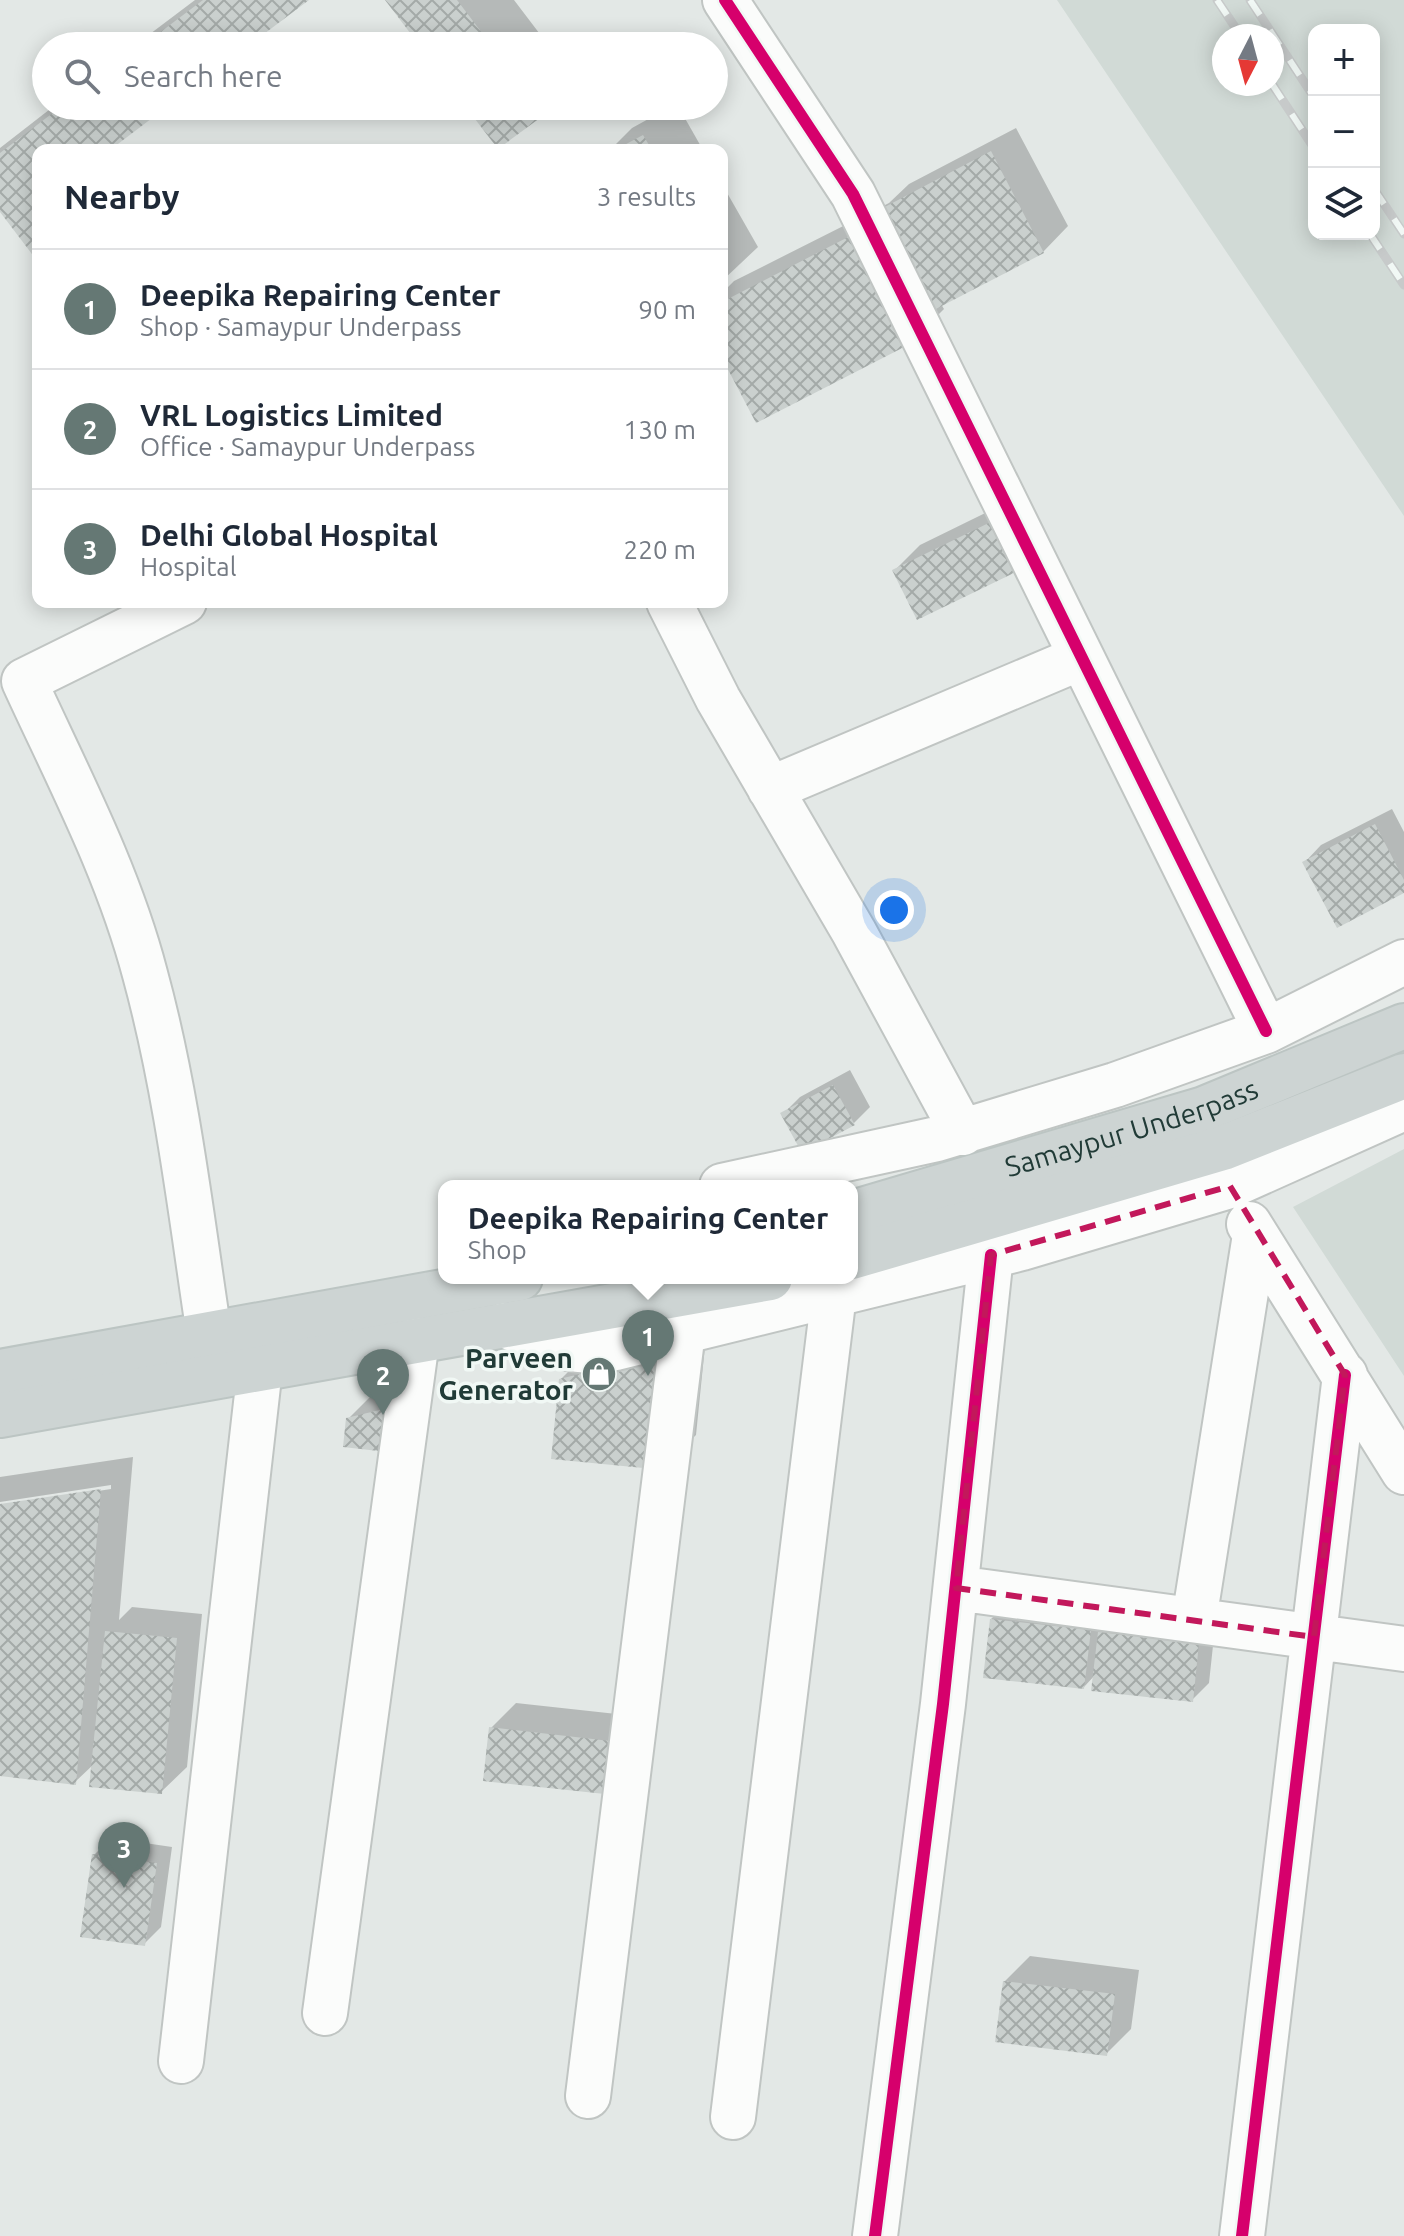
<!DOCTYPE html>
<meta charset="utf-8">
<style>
body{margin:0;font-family:Ubuntu,sans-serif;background:#f2f2f3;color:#1f2937}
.controls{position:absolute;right:24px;top:24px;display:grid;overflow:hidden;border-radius:16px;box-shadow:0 4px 20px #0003}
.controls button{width:72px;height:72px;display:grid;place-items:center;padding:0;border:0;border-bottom:2px solid #e0e1e3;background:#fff;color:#1f2937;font:40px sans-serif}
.compass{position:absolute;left:1212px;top:24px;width:72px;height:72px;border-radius:50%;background:#fff;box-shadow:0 4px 20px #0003;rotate:186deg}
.you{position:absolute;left:894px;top:910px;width:28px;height:28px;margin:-20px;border:6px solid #fff;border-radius:50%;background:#1a73e8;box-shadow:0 0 0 12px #1a73e833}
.badge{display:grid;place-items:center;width:52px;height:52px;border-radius:50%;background:#657874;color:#fff;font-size:26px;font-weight:700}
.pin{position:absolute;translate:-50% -66px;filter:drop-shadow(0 2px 4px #0008)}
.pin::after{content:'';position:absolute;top:42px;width:28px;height:24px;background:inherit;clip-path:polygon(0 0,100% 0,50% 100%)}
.popup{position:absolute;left:438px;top:1180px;width:420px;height:104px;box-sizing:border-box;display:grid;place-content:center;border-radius:16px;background:#fff;filter:drop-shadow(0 2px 6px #0005);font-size:26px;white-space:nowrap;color:#747a83}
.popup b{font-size:30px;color:#1f2937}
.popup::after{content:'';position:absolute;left:50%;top:100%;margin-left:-16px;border:16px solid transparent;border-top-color:#fff}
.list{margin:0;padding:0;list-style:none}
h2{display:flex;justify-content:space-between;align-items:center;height:104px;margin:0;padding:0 32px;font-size:34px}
h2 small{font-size:26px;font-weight:400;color:#747a83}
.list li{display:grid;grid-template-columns:52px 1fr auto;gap:24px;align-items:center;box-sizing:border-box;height:120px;padding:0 32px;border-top:2px solid #e0e1e3}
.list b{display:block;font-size:30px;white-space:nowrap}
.list p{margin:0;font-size:26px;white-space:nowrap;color:#747a83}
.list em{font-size:26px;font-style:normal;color:#747a83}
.icon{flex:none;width:44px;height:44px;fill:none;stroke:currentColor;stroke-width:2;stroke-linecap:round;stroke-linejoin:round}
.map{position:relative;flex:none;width:1404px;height:2236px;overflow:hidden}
.search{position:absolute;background:#fff;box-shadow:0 4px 20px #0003;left:32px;top:32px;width:696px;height:88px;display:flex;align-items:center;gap:20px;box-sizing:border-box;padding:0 28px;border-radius:44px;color:#747a83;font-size:30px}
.panel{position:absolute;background:#fff;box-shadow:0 4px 20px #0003;left:32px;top:144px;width:696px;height:464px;border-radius:16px}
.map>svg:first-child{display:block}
.built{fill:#d1dad6;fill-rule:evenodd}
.shadow{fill:#0003}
.building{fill:url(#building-cross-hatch)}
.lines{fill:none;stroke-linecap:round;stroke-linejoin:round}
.minor-casing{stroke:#c0c5c3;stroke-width:48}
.major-casing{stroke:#bcc5c3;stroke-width:48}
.minor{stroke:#fbfcfb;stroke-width:44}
.major{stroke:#cdd4d3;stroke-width:44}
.rail-casing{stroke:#c7caca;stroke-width:9}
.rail{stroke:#f1f8f5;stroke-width:6;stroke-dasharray:18;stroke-linecap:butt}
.cycleway-casing{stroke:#f1f8f5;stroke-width:17}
.cycleway{stroke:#d6006c;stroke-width:12}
.marked{fill:none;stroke:#c2185b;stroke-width:6;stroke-dasharray:16 10;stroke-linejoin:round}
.labels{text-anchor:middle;stroke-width:7;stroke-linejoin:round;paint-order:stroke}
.street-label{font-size:28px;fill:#213b37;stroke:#f1f8f5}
.poi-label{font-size:28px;font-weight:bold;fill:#213b37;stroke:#f1f8f5;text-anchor:end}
</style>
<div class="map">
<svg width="1404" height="2236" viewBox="0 0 1404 2236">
<defs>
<pattern id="building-cross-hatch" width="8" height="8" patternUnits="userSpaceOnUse" patternTransform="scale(2)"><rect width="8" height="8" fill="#cad0ce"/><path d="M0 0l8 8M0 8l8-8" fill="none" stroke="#a4aaa8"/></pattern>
</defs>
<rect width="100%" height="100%" fill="#e3e8e6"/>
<path class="built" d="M1057 0H1404V516ZM1314 30H1374V234H1314ZM1224 36H1272V84H1224Z
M1404 1149V1376L1293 1207Z"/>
<path class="shadow" d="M195 0H306L244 46H134Z
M387 0H514L549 46H422Z
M54 106H165L106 150H38V259L0 209V148Z
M468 106H549L542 113Z
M672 106H678L703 150H610L632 128Z
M1016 128 1068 226 1043 252 941 304 944 309 911 342 722 353V293L734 281 889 203 909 184Z
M722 184 758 247 722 281Z
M1024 494 1047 541 895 570 920 545Z
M1392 809 1404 832V891L1305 862 1321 845Z
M850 1070 870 1107 854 1123 783 1114 800 1097Z
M706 1336 696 1435 663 1467 560 1380 586 1354Z
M433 1374 428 1418 348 1419 381 1386Z
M133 1457 119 1620 132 1607 202 1614 187 1767 161 1792 94 1764 75 1782 0 1774V1506L111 1489V1485L0 1502V1477Z
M1008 1603 1215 1627 1209 1683 1192 1700 1095 1675 1084 1687 991 1619Z
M516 1703 635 1716 629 1767 491 1728Z
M111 1838 172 1847 161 1927 144 1944 94 1855Z
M1030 1956 1139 1970 1131 2029 1106 2054 1004 1982Z"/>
<path class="building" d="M203 0H309L248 46H142Z
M385 0H457L492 46H420Z
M62 106H168L110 150H38V262L0 212V153Z
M465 106H537L544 115 498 149Z
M643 135 652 150H615Z
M991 151 1044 253 934 310 881 209Z
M856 233 912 343 756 423 722 358V302Z
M999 518 1024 568 917 620 892 570Z
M1375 824 1404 880V893L1337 928 1302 862Z
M833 1085 855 1125 802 1153 780 1113Z
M627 1363 674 1368 664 1470 551 1459 559 1379Z
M401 1405 396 1453 343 1447 346 1418Z
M101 1489 76 1785 0 1776V1504Z
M990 1619 1091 1630 1084 1689 983 1678Z
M105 1631 177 1638 162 1794 89 1787Z
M1098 1632 1199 1643 1193 1702 1091 1691Z
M489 1727 610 1741 605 1794 483 1781Z
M92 1854 157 1863 145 1946 80 1937Z
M1003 1981 1115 1994 1107 2056 995 2042Z"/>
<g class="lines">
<g class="minor-casing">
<path id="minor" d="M725 0 853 194 1266 1031
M184 602 24 681C68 777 118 871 145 974 177 1091 191 1215 209 1334
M669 602 718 699 854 932 963 1133
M770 789 1080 658
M722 1186 937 1139 1115 1085 1266 1031 1404 962
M1249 1224 1404 1472
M504 1325C542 1341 574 1357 616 1348L1022 1248 1230 1186 1404 1108
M956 1588 1404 1649
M1194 1620 1255 1235
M325 2013 417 1340
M181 2061 260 1368 254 1333
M588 2096 683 1331
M733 2117 834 1294
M875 2236 943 1704 991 1255
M1242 2236 1345 1375"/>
</g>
<g class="major-casing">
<g id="major">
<path id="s1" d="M852 1213 1204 1109 1404 1026"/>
<path d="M852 1257 1223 1148 1404 1076"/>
<path d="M0 1372 520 1278"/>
<path d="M0 1415 770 1278"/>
</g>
</g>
<use href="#minor" class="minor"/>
<use href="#major" class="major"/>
<g class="rail-casing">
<path id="rail" d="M1217 0 1241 36
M1250 0 1314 97
M1272 84 1314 148
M1374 189 1404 234
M1370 234 1404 285"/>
</g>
<use href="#rail" class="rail"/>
<g class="cycleway-casing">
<path id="cycleway" d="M725 0 853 194 1266 1031
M875 2236 943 1704 991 1255
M1242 2236 1345 1375"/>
</g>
<use href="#cycleway" class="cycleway"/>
</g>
<path class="marked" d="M1230 1186 1345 1375 1314 1637 956 1588 991 1255Z"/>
<defs>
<g id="shop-disc" transform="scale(1.8)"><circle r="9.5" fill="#657874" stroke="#f1f8f5"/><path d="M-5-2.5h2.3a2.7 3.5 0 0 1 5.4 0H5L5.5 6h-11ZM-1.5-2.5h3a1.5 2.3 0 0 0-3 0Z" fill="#fff"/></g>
</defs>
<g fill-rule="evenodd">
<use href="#shop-disc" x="599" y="1374"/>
</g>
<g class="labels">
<g class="street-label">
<text dy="10" stroke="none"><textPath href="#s1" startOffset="292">Samaypur Underpass</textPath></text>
</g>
<g class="poi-label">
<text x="573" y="1368">Parveen<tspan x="573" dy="32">Generator</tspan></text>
</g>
</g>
</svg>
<div class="controls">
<button>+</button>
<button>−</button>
<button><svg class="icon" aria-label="layers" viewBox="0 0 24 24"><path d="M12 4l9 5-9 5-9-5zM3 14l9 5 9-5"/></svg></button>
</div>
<svg class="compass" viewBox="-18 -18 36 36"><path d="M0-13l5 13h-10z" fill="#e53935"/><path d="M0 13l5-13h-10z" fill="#747a83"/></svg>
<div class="you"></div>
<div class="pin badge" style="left:648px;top:1376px">1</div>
<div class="popup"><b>Deepika Repairing Center</b>Shop</div>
<div class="pin badge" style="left:383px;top:1415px">2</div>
<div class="pin badge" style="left:124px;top:1888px">3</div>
<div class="search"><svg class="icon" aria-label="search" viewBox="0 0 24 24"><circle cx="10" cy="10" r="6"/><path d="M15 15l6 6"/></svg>Search here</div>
<section class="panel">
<h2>Nearby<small>3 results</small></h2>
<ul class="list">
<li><span class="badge">1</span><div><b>Deepika Repairing Center</b><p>Shop · Samaypur Underpass</p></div><em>90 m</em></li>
<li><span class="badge">2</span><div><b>VRL Logistics Limited</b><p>Office · Samaypur Underpass</p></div><em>130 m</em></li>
<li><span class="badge">3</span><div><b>Delhi Global Hospital</b><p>Hospital</p></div><em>220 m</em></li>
</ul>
</section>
</div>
